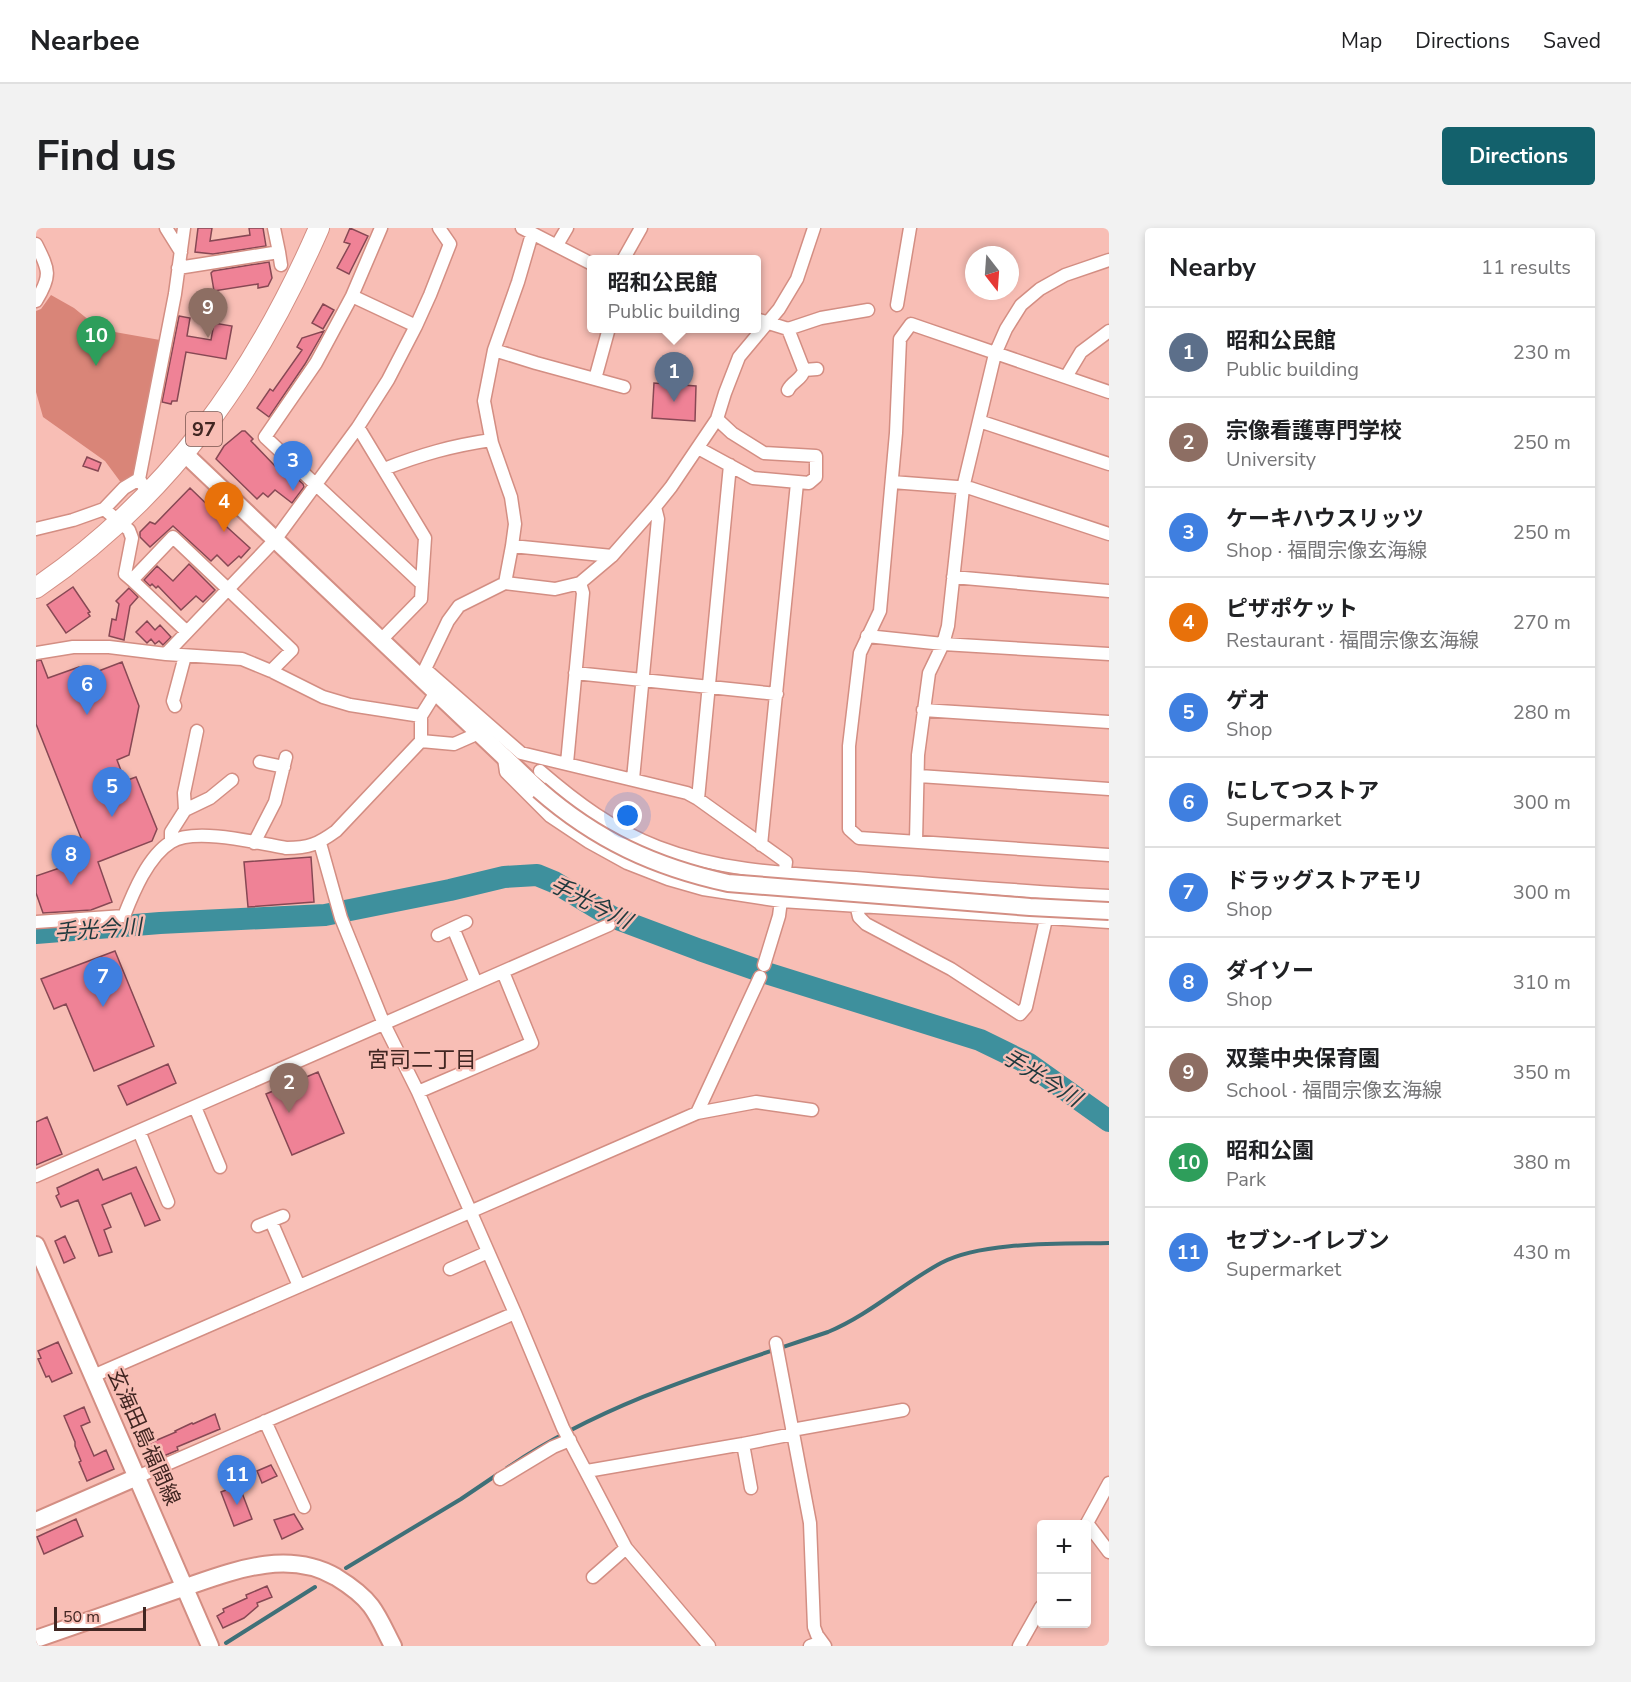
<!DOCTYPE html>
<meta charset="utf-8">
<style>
body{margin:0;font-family:"Nunito Sans","Noto Sans JP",sans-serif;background:#f2f2f2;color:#202124}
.controls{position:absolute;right:18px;bottom:18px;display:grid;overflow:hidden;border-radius:6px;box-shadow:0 3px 9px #0003}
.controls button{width:54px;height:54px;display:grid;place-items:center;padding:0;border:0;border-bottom:2px solid #e0e0e0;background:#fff;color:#202124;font:30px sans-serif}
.compass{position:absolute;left:929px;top:18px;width:54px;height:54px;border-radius:50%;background:#fff;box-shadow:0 3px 9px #0003;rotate:163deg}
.scale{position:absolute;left:18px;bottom:15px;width:92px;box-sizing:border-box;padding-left:6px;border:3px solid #412622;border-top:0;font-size:16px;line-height:21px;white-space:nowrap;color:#412622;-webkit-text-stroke:4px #f8beb5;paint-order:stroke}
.you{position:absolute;left:592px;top:588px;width:21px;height:21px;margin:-15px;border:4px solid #fff;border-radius:50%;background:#1a73e8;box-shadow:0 0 0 9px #1a73e833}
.badge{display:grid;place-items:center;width:39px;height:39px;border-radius:50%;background:#13616c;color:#fff;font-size:20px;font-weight:700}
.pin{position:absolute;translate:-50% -50px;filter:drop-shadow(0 2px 3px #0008)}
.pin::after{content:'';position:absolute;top:32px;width:21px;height:18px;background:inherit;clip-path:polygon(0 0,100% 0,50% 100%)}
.popup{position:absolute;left:551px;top:27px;width:174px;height:78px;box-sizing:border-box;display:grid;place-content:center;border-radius:6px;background:#fff;filter:drop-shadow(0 2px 4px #0005);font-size:20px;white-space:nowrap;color:#757577}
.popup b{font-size:22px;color:#202124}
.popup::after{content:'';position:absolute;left:50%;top:100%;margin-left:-12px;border:12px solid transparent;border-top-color:#fff}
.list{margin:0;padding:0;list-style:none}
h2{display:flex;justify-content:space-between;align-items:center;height:78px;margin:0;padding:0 24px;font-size:26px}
h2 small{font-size:20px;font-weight:400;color:#757577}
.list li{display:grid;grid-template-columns:39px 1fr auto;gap:18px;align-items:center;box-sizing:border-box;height:90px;padding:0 24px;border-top:2px solid #e0e0e0}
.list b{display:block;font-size:22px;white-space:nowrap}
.list p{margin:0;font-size:20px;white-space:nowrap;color:#757577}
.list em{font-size:20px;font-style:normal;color:#757577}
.map{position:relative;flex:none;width:1073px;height:1418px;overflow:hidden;border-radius:6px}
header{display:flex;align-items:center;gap:36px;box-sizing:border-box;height:84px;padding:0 30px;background:#fff;border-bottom:2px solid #e0e0e0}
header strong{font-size:28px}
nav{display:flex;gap:33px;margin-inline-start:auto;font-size:21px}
.intro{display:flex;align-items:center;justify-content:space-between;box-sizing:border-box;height:144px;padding:0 36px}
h1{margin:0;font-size:42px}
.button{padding:15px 27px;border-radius:6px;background:#13616c;color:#fff;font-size:21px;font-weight:700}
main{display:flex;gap:36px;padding:0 36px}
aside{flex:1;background:#fff;border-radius:6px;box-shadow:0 3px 9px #0003}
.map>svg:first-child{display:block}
.green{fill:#d98578}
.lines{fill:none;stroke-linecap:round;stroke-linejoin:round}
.stream{stroke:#3f7078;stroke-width:4}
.river{stroke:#3e909d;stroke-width:22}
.building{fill:#ef8296;stroke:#874854;stroke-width:1.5}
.street-casing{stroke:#d38e83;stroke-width:15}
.secondary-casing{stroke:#d38e83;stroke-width:20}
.primary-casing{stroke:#d38e83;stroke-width:22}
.street{stroke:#fff;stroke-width:12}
.secondary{stroke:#fff;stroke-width:16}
.primary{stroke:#fff;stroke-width:20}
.secondary-bridge-casing{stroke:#d38e83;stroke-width:20;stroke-linecap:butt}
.secondary-bridge{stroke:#fff;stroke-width:16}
.labels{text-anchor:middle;stroke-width:5;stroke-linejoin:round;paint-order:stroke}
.shield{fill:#f8beb5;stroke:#78544e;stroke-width:1.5}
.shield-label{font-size:20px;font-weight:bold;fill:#412622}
.street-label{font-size:21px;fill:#412622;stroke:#f8beb5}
.water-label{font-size:22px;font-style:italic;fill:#1f393d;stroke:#f8beb5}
.neighbourhood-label{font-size:22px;fill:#412622;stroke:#f8beb5}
</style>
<header>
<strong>Nearbee</strong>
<nav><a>Map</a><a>Directions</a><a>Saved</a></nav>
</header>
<div class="intro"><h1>Find us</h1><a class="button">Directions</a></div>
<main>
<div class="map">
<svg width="1073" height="1418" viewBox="0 0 1073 1418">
<rect width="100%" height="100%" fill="#f8beb5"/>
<path class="green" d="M15 67 38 80 59 97 73 103 124 112 99 247 86 256 69 233 7 189 0 164V83L5 81Z"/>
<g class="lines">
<path class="stream" d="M471 1240C568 1174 682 1141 792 1104 833 1087 866 1056 905 1035 946 1013 1027 1016 1073 1015
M310 1340 425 1271 462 1246
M190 1415 279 1359"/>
<path class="river" d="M0 705 124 695 289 687 414 662 468 649 501 647 518 654 576 689 664 722 727 744 944 812 993 836 1073 893"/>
</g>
<path class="building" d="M162 0H176L174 13 214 7 213 0H227L230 18 177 26 159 24Z
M314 0 332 8 313 46 301 40 314 16 308 14Z
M233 34 236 50 232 58 222 60V56L178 63 175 45 177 43Z
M287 76 298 82 287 101 276 95Z
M143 88 154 90 151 108 175 112 178 95 196 98 190 131 150 124 141 173H136L135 176 126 174Z
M288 103 269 136 233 189 221 180 234 161 237 163 266 122 261 119 266 110Z
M629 151 646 152V157L660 158 659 193 616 190 618 155 629 156Z
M206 203H209L217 211 215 213 239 238 242 240 244 237 256 250 258 248 267 256 268 259 256 275 239 262 232 269 227 265 221 271 180 231 188 218Z
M51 229 65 235 62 243 47 238Z
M154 260 183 288 181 290 214 320 205 330 203 328 192 338 181 327 175 333 137 298 114 319 104 309V304L114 294 119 296Z
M153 336 179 362 167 374 160 368 145 382 122 358 120 360 116 356 114 358 108 352 121 338 137 353Z
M37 359 54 384 52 385 54 388 30 405 11 377Z
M93 360 102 369 94 378 88 412 73 408 76 391 80 392 83 376 80 373Z
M111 393 119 402 124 397 135 409 127 417 123 413 119 416 115 411 111 415 100 404Z
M5 432 12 450 43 439 47 449 86 434 103 478 93 527 81 532 89 553 100 549 121 601 116 613 62 634 76 674 55 682 7 685 0 665V648L53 630 0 496V433Z
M275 629 278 674 212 679 208 634Z
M79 723 118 818 58 843 30 776 18 781 5 751Z
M132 836 140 855 91 877 82 858Z
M282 844 308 905 256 927 230 866Z
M11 889 26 926 0 937V894Z
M100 939 124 992 109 998 95 965 66 977 75 999 68 1002 76 1024 63 1028 42 972 25 979 20 968 23 966 21 960 62 941 67 952Z
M29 1008 39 1030 28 1035 19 1013Z
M22 1114 36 1145 16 1154 13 1148 10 1149 2 1131 5 1130 2 1123Z
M48 1179 54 1194 45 1198 58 1228 70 1222 78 1241 51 1253 43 1234 45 1233 39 1218V1214L28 1188Z
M179 1186 184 1201 141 1219 142 1222 123 1230 121 1226 118 1227 114 1215 140 1204 139 1203 156 1195 157 1196Z
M235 1237 241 1248 226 1255 221 1243Z
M203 1257 216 1291 198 1298 185 1264Z
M258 1286 267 1301 246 1311 238 1292Z
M40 1291 47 1308 8 1326 1 1309Z
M231 1358 236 1369 221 1375 222 1378 208 1390 187 1400 181 1388 188 1384 187 1381 211 1370 210 1367Z"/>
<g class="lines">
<g class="street-casing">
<path id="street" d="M130 0 145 24
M345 0 316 68 280 135 229 209 386 356
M486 0 556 36
M0 16C13 42 16 47 0 73
M521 17 531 0
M243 24 245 37
M587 32 605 0
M142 40 243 24 238 0
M316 68 380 98
M861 77 874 0
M720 91 752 101 785 90 832 82
M752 101 768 142 781 141
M458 122 500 135 588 159
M1030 149 1045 124 1073 103
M559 151 573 100
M752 162C756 153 766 152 768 142
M1073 164 875 96 864 111 860 205 844 383 824 425 813 518V601L823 610 1073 627
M943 193 1073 236
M322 199 389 310 385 371 345 412
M662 220 717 250 773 255 780 249V228L728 225 696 205 681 191
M348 241C387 226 415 218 455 212
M856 254 934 260 1073 306
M112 265 103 251 139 66 148 0
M68 281 93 302 96 310 89 346 96 352
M0 301 37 292 68 281 88 260 103 251
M476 318 576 328
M917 349 1073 363
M469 355 476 318 479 296 475 269 456 215 448 173 458 122 482 54 496 6
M151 404 96 352 137 309 256 422 235 443
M831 408 907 416 1073 426
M0 425 37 419H73L130 426 206 431 235 443 287 469 314 477 385 488
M130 426 239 312 322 199 352 152 380 98 394 67 414 16 403 0
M389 441 485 525 651 565 662 571 750 634 743 688 728 737
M539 445 741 466
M383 448 389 441 412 393 423 378 469 355 519 361 544 355 576 328 619 279 635 259 681 191 689 165 703 129 743 81 761 51 778 0
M139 478 137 473 149 428
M887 482 1073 494
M385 513 418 516 443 505
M468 530 470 544 514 588 553 614 591 635 632 651 667 661 745 673 1073 694
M224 534 248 539
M531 535 547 365 544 355
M504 543C540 574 577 602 622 619 689 645 761 646 832 651 913 657 993 664 1073 668
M883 548 1073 561
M597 551 622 291 619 279
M662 571 694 237
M149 582 174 570 196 552
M880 613 882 527 893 445 907 416 912 398 927 260 959 126 970 101 985 77 1004 61 1029 47 1073 32
M135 614V604L149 582 148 565 161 503
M218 615 239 574 250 529
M284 615 305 690 348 796 382 864 479 1085 527 1200 590 1320 673 1418
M725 617 761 255
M819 672 823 689 830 696 915 741 984 786 990 779 1010 691
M0 694 88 688C97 665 112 628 135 614 159 599 222 615 250 620 273 620 282 616 300 603L385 513V488L400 464
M417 700 440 755
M402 707 430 694
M382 864 496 815 467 744
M159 879 184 939
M661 885 724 749
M103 903 132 974
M0 948 573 697
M235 993 263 1058
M222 998 247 988
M414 1041 452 1024
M740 1115 774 1295 778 1399 781 1407 789 1418
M57 1148 661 885 720 874 776 882
M229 1193 268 1279
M756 1202 867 1182
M707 1216 715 1260
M551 1243 707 1216 757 1206
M101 1249 479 1085
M464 1251 517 1219 534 1212
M1051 1295 1073 1324
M1050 1297 1073 1255
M557 1349 590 1320
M774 1418 786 1414
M983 1418 1005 1379"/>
</g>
<g class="secondary-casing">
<path id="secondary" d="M149 226 503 562
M0 1017 174 1418
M0 1293 101 1249
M0 1411C46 1395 92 1379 138 1363 190 1346 248 1319 300 1349 313 1357 326 1366 335 1378 344 1390 350 1405 357 1418"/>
</g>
<g class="primary-casing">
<path id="primary" d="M0 360C133 269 219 147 283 0"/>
</g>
<use href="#street" class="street"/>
<use href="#secondary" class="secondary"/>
<use href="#primary" class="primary"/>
<g class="secondary-bridge-casing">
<path id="secondary-bridge" d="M503 562C560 612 619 639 692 655L994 679 1073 683"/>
</g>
<use href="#secondary-bridge" class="secondary-bridge"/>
</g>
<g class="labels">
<rect class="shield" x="150" y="184" width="36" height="34" rx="4.5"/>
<g class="shield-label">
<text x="168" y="208">97</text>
</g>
<g class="street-label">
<text transform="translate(108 1209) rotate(66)" y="7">玄海田島福間線</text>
</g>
<g class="water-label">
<text transform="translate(555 674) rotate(27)" y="8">手光今川</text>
<text transform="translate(62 701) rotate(-4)" y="8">手光今川</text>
<text transform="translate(1006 849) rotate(32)" y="8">手光今川</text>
</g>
<g class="neighbourhood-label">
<text x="386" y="839">宮司二丁目</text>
</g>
</g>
</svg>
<div class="controls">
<button>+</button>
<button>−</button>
</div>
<svg class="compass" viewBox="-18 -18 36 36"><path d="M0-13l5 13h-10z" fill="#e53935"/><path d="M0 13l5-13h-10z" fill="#757577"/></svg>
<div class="scale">50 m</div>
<div class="you"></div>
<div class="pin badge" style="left:638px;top:174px;background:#5c6f8a">1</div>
<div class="popup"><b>昭和公民館</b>Public building</div>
<div class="pin badge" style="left:253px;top:885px;background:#8d6e63">2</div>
<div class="pin badge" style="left:257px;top:263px;background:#3f7fe0">3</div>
<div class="pin badge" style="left:188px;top:304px;background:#e8710a">4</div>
<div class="pin badge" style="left:76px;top:589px;background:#3f7fe0">5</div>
<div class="pin badge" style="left:51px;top:487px;background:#3f7fe0">6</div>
<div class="pin badge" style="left:67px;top:779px;background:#3f7fe0">7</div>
<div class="pin badge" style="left:35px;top:657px;background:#3f7fe0">8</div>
<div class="pin badge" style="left:172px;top:110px;background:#8d6e63">9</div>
<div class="pin badge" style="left:60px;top:138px;background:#2e9e5b">10</div>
<div class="pin badge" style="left:201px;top:1277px;background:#3f7fe0">11</div>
</div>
<aside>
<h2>Nearby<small>11 results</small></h2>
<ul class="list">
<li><span class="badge" style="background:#5c6f8a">1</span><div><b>昭和公民館</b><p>Public building</p></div><em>230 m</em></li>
<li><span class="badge" style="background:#8d6e63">2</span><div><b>宗像看護専門学校</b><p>University</p></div><em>250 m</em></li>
<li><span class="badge" style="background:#3f7fe0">3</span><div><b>ケーキハウスリッツ</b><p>Shop · 福間宗像玄海線</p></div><em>250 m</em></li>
<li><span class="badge" style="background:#e8710a">4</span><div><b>ピザポケット</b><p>Restaurant · 福間宗像玄海線</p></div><em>270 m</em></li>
<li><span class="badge" style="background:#3f7fe0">5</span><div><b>ゲオ</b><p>Shop</p></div><em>280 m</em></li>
<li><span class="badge" style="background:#3f7fe0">6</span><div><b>にしてつストア</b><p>Supermarket</p></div><em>300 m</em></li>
<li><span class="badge" style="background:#3f7fe0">7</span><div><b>ドラッグストアモリ</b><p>Shop</p></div><em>300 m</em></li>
<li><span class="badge" style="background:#3f7fe0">8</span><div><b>ダイソー</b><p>Shop</p></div><em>310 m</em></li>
<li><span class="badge" style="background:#8d6e63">9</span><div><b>双葉中央保育園</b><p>School · 福間宗像玄海線</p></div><em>350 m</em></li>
<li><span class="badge" style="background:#2e9e5b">10</span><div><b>昭和公園</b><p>Park</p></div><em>380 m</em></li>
<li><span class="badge" style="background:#3f7fe0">11</span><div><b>セブン-イレブン</b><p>Supermarket</p></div><em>430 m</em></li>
</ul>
</aside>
</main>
